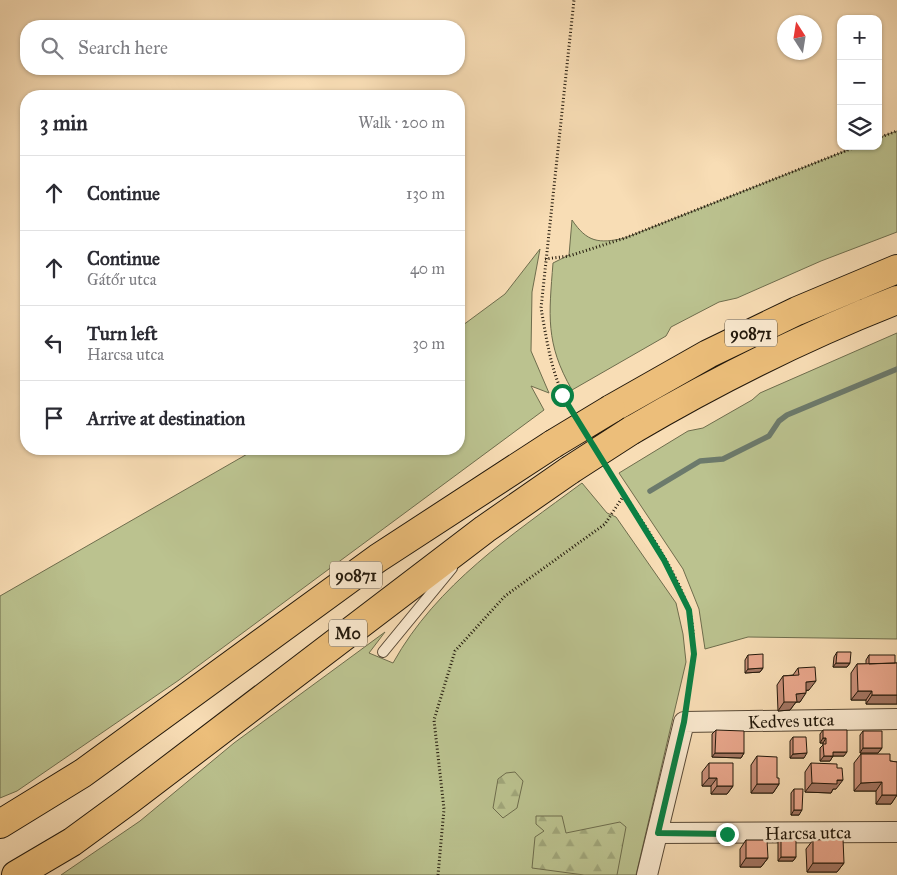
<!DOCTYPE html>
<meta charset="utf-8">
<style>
body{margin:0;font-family:"IM FELL Great Primer",serif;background:#f7f7f7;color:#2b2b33}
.controls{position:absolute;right:15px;top:15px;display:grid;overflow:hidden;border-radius:10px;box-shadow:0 1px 4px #0004}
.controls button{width:45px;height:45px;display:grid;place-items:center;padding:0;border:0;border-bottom:1px solid #e1e1e2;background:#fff;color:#2b2b33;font:25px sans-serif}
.compass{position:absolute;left:777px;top:15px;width:45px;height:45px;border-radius:50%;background:#fff;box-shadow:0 1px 4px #0004;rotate:348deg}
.stop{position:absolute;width:15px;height:15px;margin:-11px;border:4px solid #0b8043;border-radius:50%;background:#fff}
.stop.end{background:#0b8043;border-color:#fff;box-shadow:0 1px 5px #0008}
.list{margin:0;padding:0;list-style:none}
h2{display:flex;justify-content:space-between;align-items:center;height:65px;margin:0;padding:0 20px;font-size:21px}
h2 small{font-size:16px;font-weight:400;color:#7c7c81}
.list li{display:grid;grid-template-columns:32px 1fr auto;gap:15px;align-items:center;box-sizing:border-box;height:75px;padding:0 20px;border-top:1px solid #e1e1e2}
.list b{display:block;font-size:19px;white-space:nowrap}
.list p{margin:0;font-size:16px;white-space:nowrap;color:#7c7c81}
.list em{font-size:16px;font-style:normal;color:#7c7c81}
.icon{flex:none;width:28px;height:28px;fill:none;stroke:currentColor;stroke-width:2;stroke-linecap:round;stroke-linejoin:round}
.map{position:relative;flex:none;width:897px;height:875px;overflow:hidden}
.search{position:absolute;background:#fff;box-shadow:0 1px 4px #0004;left:20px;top:20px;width:445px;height:55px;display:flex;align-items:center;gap:12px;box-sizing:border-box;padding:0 18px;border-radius:20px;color:#7c7c81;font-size:19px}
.panel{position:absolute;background:#fff;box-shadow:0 1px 4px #0004;left:20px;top:90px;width:445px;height:365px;border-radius:20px}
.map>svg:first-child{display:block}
.grass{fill:#bbc28f;stroke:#6e6d4d}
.forest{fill:url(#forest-firs);stroke:#6e6d4d}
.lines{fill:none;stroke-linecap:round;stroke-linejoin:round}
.stream{stroke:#6c7a6c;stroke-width:5.5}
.service-casing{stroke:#584936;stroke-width:12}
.minor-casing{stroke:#584936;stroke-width:22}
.trunk-casing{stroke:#22180b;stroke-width:30}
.path{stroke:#22180b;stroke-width:3;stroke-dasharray:1 2.5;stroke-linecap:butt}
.service{stroke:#fae9cf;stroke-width:10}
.minor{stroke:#fae9cf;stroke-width:20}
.trunk{stroke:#ecbe7a;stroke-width:28}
.trunk-bridge-casing{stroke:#22180b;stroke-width:30;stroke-linecap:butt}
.trunk-bridge{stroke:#ecbe7a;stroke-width:28}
.wall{fill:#ca907a;stroke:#22180b}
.shaded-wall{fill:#a47663;stroke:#22180b}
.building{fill:#eba88e;stroke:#22180b}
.route{stroke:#0b8043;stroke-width:6}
.labels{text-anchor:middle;stroke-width:5;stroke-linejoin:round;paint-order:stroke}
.shield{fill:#fae9cf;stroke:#635746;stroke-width:1}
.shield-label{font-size:16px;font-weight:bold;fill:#22180b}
.street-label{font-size:18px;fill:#22180b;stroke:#fae9cf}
</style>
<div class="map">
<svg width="897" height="875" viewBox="0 0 897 875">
<defs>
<pattern id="forest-firs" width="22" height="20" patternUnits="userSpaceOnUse" patternTransform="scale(1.25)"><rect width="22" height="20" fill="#bbc28f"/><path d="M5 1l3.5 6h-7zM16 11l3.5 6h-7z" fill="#a0a67a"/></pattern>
</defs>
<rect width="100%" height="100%" fill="#f8ddb5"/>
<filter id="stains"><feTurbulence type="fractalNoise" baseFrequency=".004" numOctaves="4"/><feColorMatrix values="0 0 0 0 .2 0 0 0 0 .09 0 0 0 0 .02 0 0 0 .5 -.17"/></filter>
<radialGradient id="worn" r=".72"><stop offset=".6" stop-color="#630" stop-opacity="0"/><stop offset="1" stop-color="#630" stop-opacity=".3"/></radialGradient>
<path class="grass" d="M897 131V232L821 261 737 298 719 302 671 327 666 336 572 390C545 343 549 315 553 263L569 255 572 220C587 242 598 244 625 238L858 146H878V138Z
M540 249 532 292 531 351 549 393 531 386 544 410 179 680 17 791 0 798V596L256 449H459V328L505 294Z
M897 333V639L748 637 705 649 699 609 683 569 619 473 688 431 703 428 752 400 760 393Z
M582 483 607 513 616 517 676 603 683 634 686 662 636 875H61L140 821 234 743 385 632 369 653 393 663C437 584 512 535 582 483Z"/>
<path class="forest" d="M515 772 523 781 517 808 503 818 493 808 498 779 506 773Z
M536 816H562L566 833 620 822 626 827 617 875H584L532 868 535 837 544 831 536 824Z"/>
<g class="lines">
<path class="stream" d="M650 491 700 461 723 459 769 436 779 421 787 415 897 369"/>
<g class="service-casing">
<path id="service" d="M383 652 452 568"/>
</g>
<g class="minor-casing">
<path id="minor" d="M658 833 897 832
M647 875 684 722 897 719"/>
</g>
<g class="trunk-casing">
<path id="trunk" d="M611 409 708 354 797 311 897 269
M632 430C717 380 805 336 897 300
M0 824 83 773 378 558 553 444
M16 875 72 842 128 801 485 529 570 470"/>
</g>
<path class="path" d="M878 138 897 131
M545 259 569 256 625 238 858 146
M570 408C552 378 547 342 541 308L574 0
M609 470C636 514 672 561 689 609 698 638 691 675 687 704
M438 875 444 809 434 720 455 651 505 596 605 524 624 495"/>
<use href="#service" class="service"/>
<use href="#minor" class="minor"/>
<use href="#trunk" class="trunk"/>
<g class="trunk-bridge-casing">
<path id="trunk-bridge" d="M553 444 611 409
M570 470 632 430"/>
</g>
<use href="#trunk-bridge" class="trunk-bridge"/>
</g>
<path class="wall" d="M837 652 850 663 847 667H833L834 657Z
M748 655 763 668 760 672 745 673V660Z
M869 655 895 663H897V704H866V700H851V673L857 664H866V660Z
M798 668 809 690 806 691 800 702H796L790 710 778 711 777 685 783 676 793 675Z
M716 730 744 753 741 758 712 757V734Z
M823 730 844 756H833L830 761H820V748L823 745V743H820V734Z
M863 731 882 748 878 753H860V735Z
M793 737 804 758H790V741Z
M861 754 890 761 897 762V795L891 804H876V791H854V763Z
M757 756 777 778 779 784 773 793H751V765Z
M709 763 733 786 727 794H711V786H702V772Z
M811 763 836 789H833L831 793 805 792V772Z
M794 789 799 815H791V793Z
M781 835 796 857 793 861H778V840Z
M746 840 768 858 761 867H740V849Z
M813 840 844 863 837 872H807L806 849Z"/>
<path class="shaded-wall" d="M836 663H850L847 667H833Z
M763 668 760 672 745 673 748 669Z
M816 681 809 690 800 691 806 682Z
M858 691H872L866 700H851Z
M806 693 800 702H796L790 710 778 711 784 702 796 694Z
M872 695H897V704H866Z
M823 738H826L823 743H820Z
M863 748H882L878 753H860Z
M833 752H847L844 756H830Z
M715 753H744L741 758 712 757Z
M807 753 804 758H790L793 754Z
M824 756H833L830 761H820Z
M709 778H717L711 786H702Z
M843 780 836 789H833L831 793 805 792 812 783Z
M882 782 876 791H854L861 783Z
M757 784H779L773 793H751Z
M717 786H733L727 794H711Z
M882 795H897L891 804H876Z
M794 810H802L799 815H791Z
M781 857H796L793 861H778Z
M746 858H768L761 867H740Z
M813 863H844L837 872H807Z"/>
<path class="building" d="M837 652H851L850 663H836Z
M763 654V668L748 669V655Z
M869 655H895V663L869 664Z
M897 663V695H872V691H858L857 664Z
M815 667 816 681 806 682V693L796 694 797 702H784L783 676 799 675 798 668Z
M716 730 744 731V753H715Z
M823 730H847V752H833V756H824L823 744H826V738H823Z
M863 731H882V748H863Z
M793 737H806L807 753 793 754Z
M861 754H890V761L897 762V795H882V782L861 783Z
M757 756 777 757V778H779V784H757Z
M709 763H733V786H717V778H709Z
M811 763 837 764V768H842L843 780H837V784L812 783Z
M794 789H803L802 810H794Z
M781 835H796V857H781Z
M843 839 844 863H813V840Z
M746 840H767L768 858H746Z"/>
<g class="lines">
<path class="route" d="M562 395 664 560 689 610 694 654 684 722 658 833 727 834"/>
</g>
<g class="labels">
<g class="shield">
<rect x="725" y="319.5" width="52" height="27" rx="4"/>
<rect x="330" y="561.5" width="52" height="27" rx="4"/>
<rect x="329" y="619.5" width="38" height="27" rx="4"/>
</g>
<g class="shield-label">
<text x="751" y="339">90871</text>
<text x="356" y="581">90871</text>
<text x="348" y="639">M0</text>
</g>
<g class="street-label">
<text transform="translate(791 721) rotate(-2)" y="6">Kedves utca</text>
<text transform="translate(808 833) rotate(-1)" y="6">Harcsa utca</text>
</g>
</g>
<rect width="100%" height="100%" filter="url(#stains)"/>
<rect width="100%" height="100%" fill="url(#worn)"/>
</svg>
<div class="controls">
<button>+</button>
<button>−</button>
<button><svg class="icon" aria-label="layers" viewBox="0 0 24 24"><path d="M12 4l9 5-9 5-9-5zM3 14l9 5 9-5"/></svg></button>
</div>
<svg class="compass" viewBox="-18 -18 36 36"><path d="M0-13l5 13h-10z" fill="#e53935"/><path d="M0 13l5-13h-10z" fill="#7c7c81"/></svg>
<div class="stop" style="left:562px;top:395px"></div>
<div class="stop end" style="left:727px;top:834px"></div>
<div class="search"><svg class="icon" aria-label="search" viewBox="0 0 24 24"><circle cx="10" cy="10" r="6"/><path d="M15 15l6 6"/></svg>Search here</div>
<section class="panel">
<h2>3 min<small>Walk · 200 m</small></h2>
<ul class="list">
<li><svg class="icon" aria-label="ahead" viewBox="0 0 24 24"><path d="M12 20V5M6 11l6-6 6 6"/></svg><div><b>Continue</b></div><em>130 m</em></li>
<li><svg class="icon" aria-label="ahead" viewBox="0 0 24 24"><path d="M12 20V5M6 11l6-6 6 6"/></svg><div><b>Continue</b><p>Gátőr utca</p></div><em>40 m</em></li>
<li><svg class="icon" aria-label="left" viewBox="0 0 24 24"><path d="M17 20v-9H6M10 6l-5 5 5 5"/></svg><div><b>Turn left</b><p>Harcsa utca</p></div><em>30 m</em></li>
<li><svg class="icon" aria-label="arrive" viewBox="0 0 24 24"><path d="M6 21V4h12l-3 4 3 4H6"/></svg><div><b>Arrive at destination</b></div></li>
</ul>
</section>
</div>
